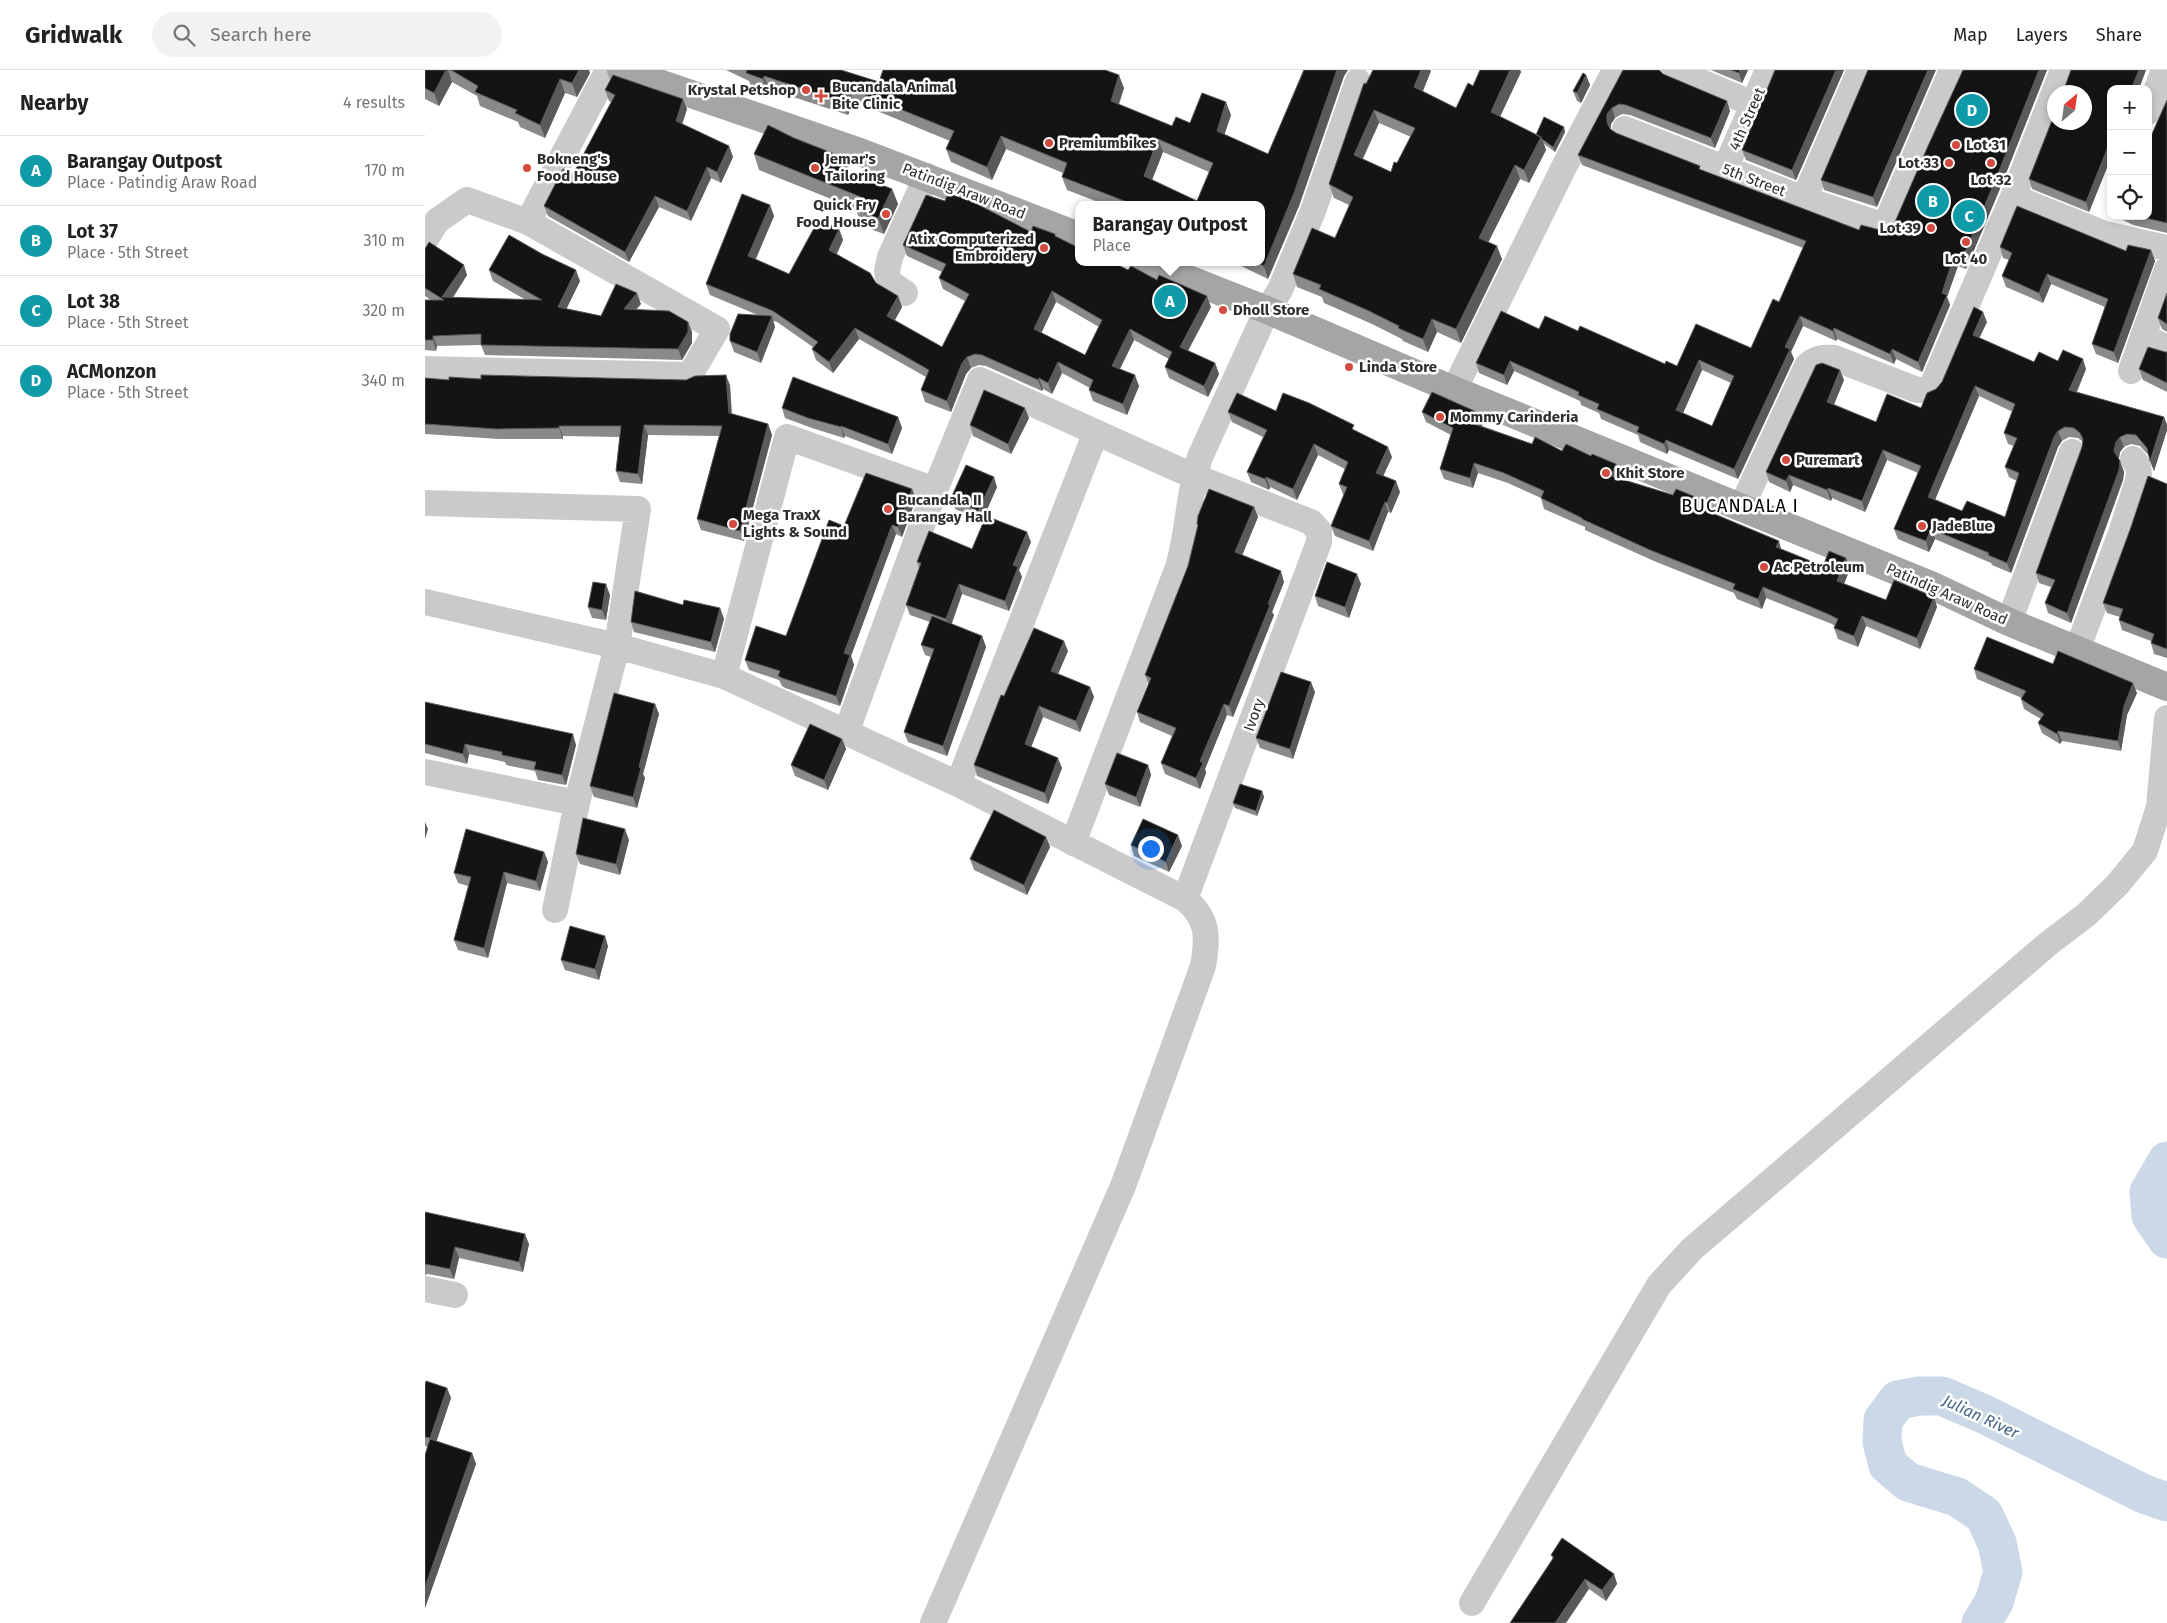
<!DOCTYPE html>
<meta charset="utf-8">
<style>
body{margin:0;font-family:"Fira Sans",sans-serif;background:#f2f2f2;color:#222}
.controls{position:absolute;right:15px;top:15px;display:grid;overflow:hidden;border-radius:10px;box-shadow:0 2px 8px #0003}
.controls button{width:45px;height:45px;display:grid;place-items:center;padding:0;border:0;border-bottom:1px solid #e0e0e0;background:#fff;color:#222;font:25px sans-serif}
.compass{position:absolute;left:1622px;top:15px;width:45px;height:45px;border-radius:50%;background:#fff;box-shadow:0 2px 8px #0003;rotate:29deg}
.you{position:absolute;left:725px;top:778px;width:18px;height:18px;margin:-12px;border:4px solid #fff;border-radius:50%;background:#1a73e8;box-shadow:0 0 0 8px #1a73e833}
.badge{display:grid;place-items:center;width:32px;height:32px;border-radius:50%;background:#2563eb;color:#fff;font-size:16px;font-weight:700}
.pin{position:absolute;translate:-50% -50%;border:2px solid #fff;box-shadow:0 1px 5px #0006}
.popup{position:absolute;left:650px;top:131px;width:190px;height:65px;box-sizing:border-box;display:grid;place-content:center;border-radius:10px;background:#fff;filter:drop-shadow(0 1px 4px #0005);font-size:16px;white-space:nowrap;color:#767676}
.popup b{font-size:19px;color:#222}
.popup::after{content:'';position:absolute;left:50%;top:100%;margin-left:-10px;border:10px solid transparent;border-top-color:#fff}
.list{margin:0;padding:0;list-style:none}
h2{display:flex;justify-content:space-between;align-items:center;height:65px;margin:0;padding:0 20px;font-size:21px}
h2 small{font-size:16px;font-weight:400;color:#767676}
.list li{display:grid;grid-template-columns:32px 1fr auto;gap:15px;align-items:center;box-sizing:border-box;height:70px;padding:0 20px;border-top:1px solid #e0e0e0}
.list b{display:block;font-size:19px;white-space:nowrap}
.list p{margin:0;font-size:16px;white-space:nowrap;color:#767676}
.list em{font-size:16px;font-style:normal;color:#767676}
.icon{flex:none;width:28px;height:28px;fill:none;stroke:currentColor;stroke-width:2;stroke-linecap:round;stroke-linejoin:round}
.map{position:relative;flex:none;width:1742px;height:1553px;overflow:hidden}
header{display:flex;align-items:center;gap:30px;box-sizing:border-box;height:70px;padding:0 25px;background:#fff;border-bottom:1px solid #e0e0e0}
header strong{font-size:24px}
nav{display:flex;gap:28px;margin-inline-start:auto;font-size:18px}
.search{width:350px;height:45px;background:#f2f2f2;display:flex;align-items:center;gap:12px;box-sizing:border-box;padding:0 18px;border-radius:28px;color:#767676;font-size:19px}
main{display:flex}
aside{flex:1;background:#fff}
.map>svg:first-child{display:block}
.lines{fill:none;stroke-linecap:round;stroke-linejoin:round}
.river{stroke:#cad8e7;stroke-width:39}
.minor{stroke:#cacaca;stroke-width:26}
.major{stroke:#a5a5a5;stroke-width:28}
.wall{fill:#8a8a8a;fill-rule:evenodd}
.shaded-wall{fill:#5a5a5a}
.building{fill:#141414;stroke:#5a5a5a;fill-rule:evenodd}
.poi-dot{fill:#d34a40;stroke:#fff;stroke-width:2}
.labels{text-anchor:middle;stroke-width:5;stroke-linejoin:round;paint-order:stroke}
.poi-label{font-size:15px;font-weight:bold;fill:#2d2d2d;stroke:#fff;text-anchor:start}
.street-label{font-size:15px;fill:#2d2d2d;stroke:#fff}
.water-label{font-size:16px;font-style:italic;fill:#446387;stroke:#fff}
.quarter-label{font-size:18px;letter-spacing:1px;fill:#000;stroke:#fff}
</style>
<header>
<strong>Gridwalk</strong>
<div class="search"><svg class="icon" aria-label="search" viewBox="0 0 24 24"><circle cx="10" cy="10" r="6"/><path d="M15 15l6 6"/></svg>Search here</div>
<nav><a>Map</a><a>Layers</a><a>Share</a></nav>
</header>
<main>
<aside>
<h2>Nearby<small>4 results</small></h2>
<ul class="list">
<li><span class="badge" style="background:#0f9aa8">A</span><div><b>Barangay Outpost</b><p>Place · Patindig Araw Road</p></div><em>170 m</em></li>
<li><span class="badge" style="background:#0f9aa8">B</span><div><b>Lot 37</b><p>Place · 5th Street</p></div><em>310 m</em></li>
<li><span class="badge" style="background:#0f9aa8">C</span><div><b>Lot 38</b><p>Place · 5th Street</p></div><em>320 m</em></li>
<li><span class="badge" style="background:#0f9aa8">D</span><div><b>ACMonzon</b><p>Place · 5th Street</p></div><em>340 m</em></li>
</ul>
</aside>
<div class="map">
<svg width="1742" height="1553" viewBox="0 0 1742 1553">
<rect width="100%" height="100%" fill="#fff"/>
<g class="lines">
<path class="river" d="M1742 1091 1724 1122 1726 1146 1742 1169
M1556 1553 1569 1532 1578 1502 1572 1473 1559 1445 1532 1427 1483 1412 1463 1395 1457 1372 1458 1350 1473 1330 1494 1326H1517L1559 1344 1719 1424 1742 1432"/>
<path class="minor" d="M1248 0 1328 34
M1723 42 1739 0
M1200 59 1379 129 1460 156 1527 0
M1300 99 1343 0
M1588 127 1680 164 1742 178
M1379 129 1435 0
M103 152 183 0
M0 170 12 151 42 130 103 152 292 259 265 305 0 299
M480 223 464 212 462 201 465 187 502 106
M1718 266 1742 278
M1706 301 1742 199
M1029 320 1138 99 1190 0
M0 433 213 439 192 576 152 733 130 840
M1316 438 1382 296C1390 288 1398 287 1409 288L1492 320H1500L1507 316 1588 127 1638 0
M0 532 192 576 299 606 533 714 760 829C784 849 783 868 778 896L698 1116 508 1553
M1584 552 1647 382
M1652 580 1696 463 1712 414 1714 405 1713 396 1708 389
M299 606 362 367 510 420
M421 663 510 420 555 310 768 406 886 452 894 461V472L760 829
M0 702 152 733
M533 714 671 362
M648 773 753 497C764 461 763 423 775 387L842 240 855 220 888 141 933 11
M0 1219 30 1225
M1047 1533 1234 1215 1267 1179 1624 873 1661 845 1692 815 1720 781 1734 737 1742 648"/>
<path class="major" d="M196 0 435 82 654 166
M720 192 842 240 1029 320 1508 516 1584 552 1742 617"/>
</g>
<path class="wall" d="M0 0H164L165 3 152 27 140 23 120 68 95 57 93 52 55 36 52 26 27 12 14 36 0 29Z
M301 0H416L454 12 699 18 694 35 747 56 806 45 799 65 843 84 878 1V0H923L919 6 874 136 843 209 812 194V192H836V135H681L642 120 637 107 638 103 581 79 567 110 526 92 521 79 525 71 428 31 423 45 344 19 342 22 326 16 324 11ZM738 82 784 102 772 131 727 110Z
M1055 0H1095L1096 2 1075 47 1111 65 1139 57 1140 62 1130 82 1119 74 1121 80 1104 113 1095 109 1063 172 1077 189 1036 273 1012 262 1003 282 978 271 977 269 947 254 899 233 897 227 872 217 868 204 910 168 924 135 909 128 904 114 941 14 1006 1 997 21 1031 38 1048 16ZM954 53 986 67 972 93 966 102 938 89Z
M1198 0 1238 4 1305 41 1290 78 1205 45 1197 44 1190 48 1186 54V59L1191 63 1277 101 1434 160 1459 161 1466 157 1470 152 1538 0H1622L1574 121 1541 199 1533 196 1522 227 1525 235 1497 302 1471 289 1469 294 1412 269 1411 271 1378 256 1366 282 1369 289 1313 409 1244 380 1242 384 1215 372 1213 365 1176 349 1174 343 1156 335 1155 331 1089 301 1082 315 1054 303 1051 293 1114 259 1153 261 1240 294 1252 296 1271 254 1326 278 1354 232 1378 178 1157 95 1153 85ZM1277 300 1306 313 1287 356 1258 343Z
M1286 0H1323L1317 13Z
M1350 0H1419L1371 110 1321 90 1317 80Z
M1443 0 1452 137 1399 120 1396 110Z
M1646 0H1721L1664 142 1607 119 1604 109Z
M1161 5 1165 15 1156 33 1152 31 1148 21Z
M180 20 262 39 257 54 304 76 308 87 296 113 286 108 266 151 234 137 204 192 123 146 119 136 148 104 187 32 184 31Z
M1742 30V163L1708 155 1698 150 1696 146H1723Z
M329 84 425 103 467 119 473 134 459 164 437 156 431 140V139L334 100Z
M345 135 349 146 331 189 364 204 414 159 418 170 412 184 451 213 473 226 477 237 470 250 517 277 540 231 518 219 514 208 517 202 482 186 478 175 606 162 631 167 654 192 703 200 732 210 786 237 763 281 790 293 794 304 783 327 744 308 740 297 744 289 709 270 695 299 714 316 702 345 668 331 664 320 665 318 637 303 627 324 618 319 617 321 561 296 554 295 546 298 541 304 526 342 500 332 496 320 501 307 434 269 408 303 391 290 387 279 388 277 352 252 348 251 350 257 336 293 309 282 305 271 335 246 285 225 281 214ZM631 232 674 257 660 285 616 263Z
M1575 177 1701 181 1726 180 1730 191 1693 293 1671 284 1667 274 1680 237 1626 214 1618 233 1581 217 1577 206 1584 190 1578 188Z
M0 179 42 205 28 228 101 230 68 211 64 200 155 211 141 239 176 246 216 234 211 239 263 252 267 262V273L257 290 60 285 56 275 12 276 11 281 0 280V230H6L0 226Z
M1742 223V262L1737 259 1733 248Z
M1562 252 1554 268 1609 292 1633 291 1661 299 1652 322 1739 347 1742 355V360L1729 401 1724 386 1715 376 1706 374 1699 377 1695 382 1694 389 1699 402 1698 410 1646 553 1623 543 1620 533 1626 517 1614 513 1611 503 1657 377 1658 372 1653 368 1644 367 1637 371 1633 377 1586 503 1567 495 1566 493 1510 469 1504 482 1473 469 1469 459 1493 403 1462 390 1440 442 1407 428 1406 431 1368 415 1365 422 1344 412 1341 402 1419 310 1409 334 1451 352 1496 338 1517 312ZM1554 326 1588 342 1579 363 1583 374 1589 376 1580 397 1584 407 1592 411 1580 447 1537 441 1510 429Z
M1740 282H1742V322L1718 310 1714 299Z
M0 308 24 310 56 309 305 315 307 344 343 354 347 365 319 471 276 460 272 449 294 366 223 365 217 414 195 412 191 401 195 367 138 366V369H74L0 364Z
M357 338 473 347 477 358 467 384 420 366 419 368 387 358 360 348Z
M851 341 931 362 967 387 958 406 975 422 966 443 963 442 948 481 910 466 906 456 919 424H918L914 414 920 399 893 385 872 430 845 417 844 420 826 412 822 402 838 367 807 352 803 342Z
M997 342 1058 353 1057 356 1107 374 1137 381 1195 405 1194 408 1248 425 1283 432 1287 443 1357 480 1398 496 1421 488 1425 499 1419 514 1461 530 1509 527 1512 537 1495 579 1441 556 1433 577 1413 569 1409 558 1410 556 1407 554 1341 528 1337 539 1312 529 1309 523 1229 491 1160 460V457L1119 439 1116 428 1083 413 1053 403 1048 418 1019 409 1015 399 1026 365 1001 352Z
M604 348 586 384 548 366 545 355Z
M1742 414V588L1729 584 1726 573V571L1697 560 1694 550 1695 547 1682 543 1678 533Z
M572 417 557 451 530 439 526 428Z
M487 419 491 429 477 467 471 464 426 586 429 595 415 636 360 618 357 616 354 610 324 600 320 590 361 566 419 456Z
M829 437 833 447 817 485 859 512 847 542 849 545 808 647 802 645 780 699 781 703 775 719 740 704 736 693 747 666 715 652 712 642 724 615 720 605 763 496 773 457 772 454Z
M606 472 594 500 597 507 584 541 537 524 526 554 557 566 561 577 522 686 483 672 479 662 506 587 500 585 496 575 505 552 485 545 481 535 494 498 492 492 547 479Z
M936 514 924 548 893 536 890 526Z
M185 525 181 550 167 548 163 537Z
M258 535 295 538 299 549 290 582 209 562 206 552Z
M643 581 633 604 665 617 669 627 655 662 618 647 606 677 637 698 623 734 552 706 549 695 579 626Z
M1628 594 1712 623 1702 645 1696 681 1637 671 1635 674 1617 663 1613 653 1616 649 1599 639 1596 629 1597 628 1552 609 1549 599Z
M890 622 868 689 835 678 831 668Z
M0 632 151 675 141 715 113 710 110 701 81 695 80 692 44 684 42 694 0 683Z
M230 634 234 644 218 704 220 708 212 738 169 727 165 716Z
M417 669 421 679 403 720 370 706 366 695Z
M723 695 726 705 715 737 684 725 680 714Z
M837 721 839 727 832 746 810 738 808 733Z
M621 767 625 777 602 825 549 800 545 789Z
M204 770 195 805 155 794 151 784Z
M706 775 757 776 744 802 709 786Z
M119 782 123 792 115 821 82 813 63 888 33 880 29 870 43 816 33 813 29 803Z
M183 876 174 910 140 900 136 890Z
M0 1142 104 1174 98 1202 34 1188 29 1209 3 1204 0 1205Z
M0 1315 22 1318 26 1328 11 1371 47 1383 51 1394 0 1538V1385L3 1377 0 1376Z
M1126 1485 1189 1504 1192 1514 1181 1531 1164 1519 1128 1490Z"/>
<path class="shaded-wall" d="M21 0H23L27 12 14 36 9 23Z
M154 0H164L165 3 152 27 147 13Z
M912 0H923L919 6 874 136 843 209 839 196Z
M996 0H1005L1006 1 994 31 989 17Z
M1085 0H1095L1096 2 1071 55 1066 42Z
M1315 0H1323L1317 13 1314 3Z
M1411 0H1419L1371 110 1367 100Z
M1503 0H1511L1452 137 1448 127Z
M1614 0H1622L1574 121 1541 199 1537 189Z
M1714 0H1721L1714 19H1706Z
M694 5 699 18 690 44 686 31Z
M1161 5 1165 15 1156 33 1152 23Z
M339 6 344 19 342 22 338 9Z
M135 9 140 23 120 68 115 55Z
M423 18 428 31 423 45 418 32Z
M258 29 262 39 255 61 251 51Z
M1302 31 1305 41 1290 78 1286 68Z
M801 32 806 45 796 75 792 61Z
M1187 38 1190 48 1186 54 1185 62 1182 52V44Z
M949 40 954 53 933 98 929 85Z
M1139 57 1140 62 1130 82 1128 77Z
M576 66 581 79 567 110 562 97Z
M1116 67 1121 80 1104 113 1099 100Z
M733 69 738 82 723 120 719 106Z
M1686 69V88L1664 142 1661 132Z
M304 76 308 87 296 113 292 102Z
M420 88 426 104 416 99Z
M1090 95 1095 109 1059 181 1054 168Z
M282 97 286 108 266 151 262 141Z
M467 119 473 134 459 164 453 148Z
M230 126 234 137 204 192 200 182Z
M345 135 349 146 327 197 323 186Z
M414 159 418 170 408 191 404 180Z
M1072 176 1077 189 1036 273 1031 259Z
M1726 180 1730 191 1693 293 1689 282Z
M1529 186 1533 196 1522 227 1525 235 1497 302 1493 292Z
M39 195 42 205 21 237 17 227Z
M151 200 155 211 137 248 133 237Z
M1622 204 1626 214 1618 233 1614 223Z
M627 221 631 232 613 270 609 259Z
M212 223 216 234 203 249 199 239Z
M473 226 477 237 466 257 462 246Z
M782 226 786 237 759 288 755 277Z
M1558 242 1562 252 1551 275 1548 265Z
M347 246 350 257 336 293 332 282Z
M1375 246 1378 256 1366 282 1369 289 1313 409 1309 399 1360 277Z
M1007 249 1012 262 1003 282 998 269Z
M263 252 267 262V273L257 290 253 279Z
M430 258 434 269 408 303 404 292Z
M1409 258 1412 269 1411 271 1408 261Z
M705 259 709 270 691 307 687 296Z
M8 266 12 276 11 281 8 270Z
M1467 279 1471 289 1469 294 1465 284Z
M542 287 546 298 541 304 526 342 522 331 537 293Z
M1658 289 1661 299 1648 330 1644 320Z
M1274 290 1277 300 1255 350 1251 340Z
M1085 291 1089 301 1082 315 1079 305Z
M633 292 637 303 627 324 623 313Z
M790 293 794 304 783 327 779 316Z
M1415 300 1419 310 1406 342 1402 332Z
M301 305 305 315 307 354 304 343Z
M710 305 714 316 702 345 698 334Z
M614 308 618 319 617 321 613 310Z
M1550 316 1554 326 1507 437 1503 427Z
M600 338 604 348 586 384 583 374Z
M1054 343 1058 353 1053 364 1049 354Z
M473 347 477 358 467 384 463 374Z
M1739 347 1742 355V360L1729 401 1725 391Z
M343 354 347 365 319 471 315 461Z
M219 355 223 365 217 414 213 404Z
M134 356 138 366V369L134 358Z
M416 356 420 366 419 368 416 357Z
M1633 361 1637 371 1633 377 1586 503 1582 493 1629 367Z
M1695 367 1699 377 1695 382 1693 391 1689 381 1691 372Z
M1241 370 1244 380 1242 384 1239 374Z
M889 374 893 385 872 430 868 419Z
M963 377 967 387 955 413 951 403Z
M1458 380 1462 390 1440 442 1437 431Z
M1695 391 1699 402 1698 410 1646 553 1642 543Z
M1049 393 1053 403 1048 418 1045 408Z
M1191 394 1195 405 1190 416 1186 406Z
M1364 405 1368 415 1365 422 1361 411Z
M569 407 572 417 557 451 553 441Z
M841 407 845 417 844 420 840 409Z
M971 411 975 422 966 443 962 433Z
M1403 418 1407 428 1406 431 1402 420Z
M487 419 491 429 477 467 473 457Z
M960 432 963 442 948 481 944 471Z
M1283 432 1287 442 1284 451 1280 440Z
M829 437 833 447 814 493 810 482Z
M467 455 471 464 426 586 429 595 415 636 411 626 419 583Z
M1506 459 1510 469 1504 482 1501 471Z
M602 462 606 472 594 500 597 507 584 541 580 531 588 495Z
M1354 471 1357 482 1351 477Z
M1421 488 1425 499 1416 521 1412 511Z
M856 501 859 512 847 542 849 545 808 647 804 636 843 534Z
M932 504 936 514 924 548 920 537Z
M181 514 185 525 181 550 177 540Z
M534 514 537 524 525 559 521 549Z
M1338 517 1341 528 1337 539 1333 529Z
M1509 527 1512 537 1495 579 1492 568Z
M295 538 299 549 290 582 286 572Z
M1437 546 1441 556 1433 577 1429 566Z
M557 566 561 577 522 686 518 676Z
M639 571 643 581 630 611 626 601Z
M886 612 890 622 868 689 865 679Z
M1708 613 1712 623 1702 645 1696 681 1693 671 1699 636Z
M665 617 669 627 655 662 651 651Z
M230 634 234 644 218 704 220 708 212 738 208 727 214 697Z
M799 634 802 645 780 699 781 703 775 719 771 708 775 691Z
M614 636 618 647 603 685 600 674Z
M1633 661 1637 671 1635 674 1632 664Z
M148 664 151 675 141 715 137 705Z
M417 669 421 679 403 720 399 710Z
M40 674 44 684 42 694 38 684Z
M633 688 637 698 623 734 620 723Z
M723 695 726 705 715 737 711 727Z
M837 721 839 727 832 746 831 741Z
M0 752 3 759 0 769Z
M200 759 204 770 195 805 191 794Z
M753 765 757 776 744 802 741 792Z
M621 767 625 777 602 825 599 815Z
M119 782 123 792 115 821 111 811Z
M79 802 82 813 63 888 59 878Z
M180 866 183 876 174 910 170 899Z
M100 1164 104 1174 98 1202 94 1192Z
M30 1177 34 1188 29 1209 25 1199Z
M22 1318 26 1328 9 1379 5 1368Z
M47 1383 51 1394 0 1538V1517Z
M1189 1504 1192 1514 1181 1531 1177 1520Z
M1160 1509 1164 1519 1141 1553H1130Z"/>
<path class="building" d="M0 0H21L9 23 0 18Z
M26 0H154L147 13 135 9 115 55 90 43 92 40 50 22 53 16Z
M322 0H416L454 12 458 0H680L694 5 686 31 747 56 751 47 765 53 777 23 801 32 792 61 843 84 879 0H912L869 123 839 196 831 192H836V135H710L637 107 642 93 576 66 562 97 521 79 529 61 423 18 418 32 339 6 338 9 321 3ZM733 69 788 93 772 131 719 106Z
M948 0H996L989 17 1031 38 1043 13 1048 16 1055 0H1085L1066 42 1116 67 1099 100 1090 95 1054 168 1072 176 1031 259 1007 249 998 269 973 258 974 256 942 240 894 219 896 215 868 204 887 158 910 168 928 127 904 114 939 13 941 14ZM949 40 990 58 972 93 969 92 966 102 929 85Z
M1198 0H1234L1238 4 1302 31 1286 68 1201 35 1194 34 1187 38 1182 44V52L1185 59 1191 63 1275 96 1274 99 1434 160 1436 155 1459 161 1466 157 1470 152 1503 76 1538 0H1614L1570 111 1537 189 1529 186 1517 223 1522 225 1493 292 1467 279 1465 284 1409 258 1408 261 1375 246 1360 277 1365 279 1309 399 1241 370 1239 374 1212 362 1214 357 1172 339 1174 334 1153 325 1154 322 1085 291 1079 305 1051 293 1076 241 1114 259 1120 246 1153 261 1155 256 1240 294 1241 291 1252 296 1271 254 1326 278 1348 229 1354 232 1381 171 1153 85ZM1274 290 1309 306 1287 356 1251 340Z
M1306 0H1315L1314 3Z
M1350 0H1411L1367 100 1317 80Z
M1443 0H1503L1448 127 1396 110Z
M1646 0H1714L1706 19H1686V69L1661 132 1604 109 1630 43V52H1660V22H1638Z
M1158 3 1161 5 1152 23 1148 21Z
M188 5 258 29 251 51 304 76 292 102 282 97 262 141 230 126 200 182 119 136 138 99 148 104 190 25 180 20Z
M1742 30V153L1712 146H1723V73Z
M1119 47 1139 57 1128 77 1117 69 1116 67 1111 65Z
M343 55 369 68 420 88 416 99 467 119 453 148 431 140 436 127 329 84Z
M523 123 548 132 606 162 608 156 630 164V166L654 178V192H687L703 200 706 196 732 210 734 205 782 226 755 277 790 293 779 316 740 297 747 282 705 259 687 296 710 305 698 334 664 320 668 310 633 292 623 313 614 308 613 310 557 285 550 284 542 287 537 293 522 331 496 320 504 300 430 258 404 292 387 279 393 272 348 241 281 214 317 124 345 135 323 186 364 204 394 149 414 159 404 180 445 203 451 213 473 226 462 246 517 277 544 224 514 208 521 194 478 175 501 125 520 131ZM627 221 677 250 660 285 609 259Z
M1592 136 1701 181 1703 175 1726 180 1689 282 1667 274 1683 229 1622 204 1614 223 1577 206 1587 183 1575 177Z
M84 165 117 184 151 200 133 237 176 246 191 214 212 223 199 239 244 241 263 252V262L253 279 56 275V264L8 266V270H0V230H19L0 218V179L4 172 39 195 17 227 117 230 64 200Z
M1742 223V254L1733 248Z
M1549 237 1558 242 1548 265 1609 292 1614 282 1633 291 1638 280 1658 289 1644 320 1739 347 1725 391 1722 378 1711 365 1702 364 1695 367 1691 372 1689 381 1695 391 1694 400 1642 543 1620 533 1630 510 1611 503 1657 377 1658 369 1655 363 1649 358 1640 357 1633 361 1629 367 1582 493 1563 485 1564 483 1506 459 1501 471 1469 459 1496 396 1458 380 1437 431 1403 418 1402 420 1364 405 1361 411 1341 402 1391 295 1397 293 1415 300 1402 332 1451 352 1462 324 1496 338 1502 323 1511 319 1517 312ZM1550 316 1590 334 1579 363 1592 368 1580 397 1594 403 1580 447 1542 431 1537 441 1503 427Z
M313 244 347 246 332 282 305 271V264Z
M1723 277 1740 282H1742V313L1714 299Z
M56 305 261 310 270 306 301 305 304 343 343 354 315 461 272 449 297 356 219 355 213 404 191 401 196 356H134V358L71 359 0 354V308L24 310V307L56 309Z
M368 307 473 347 463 374 416 356V357L383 348 357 338Z
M559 320 600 338 583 374 545 355Z
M1007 322 1054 343 1049 354 1107 374 1110 367 1137 381 1141 374 1166 386 1167 384 1191 394 1186 406 1248 425 1251 419 1283 432 1280 440 1354 471 1351 477 1398 496 1404 481 1421 488 1412 511 1461 530 1469 510 1509 527 1492 568 1437 546 1429 566 1409 558 1413 549 1403 544 1338 517 1333 529 1308 519 1310 514 1225 480 1157 449V448L1116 428 1119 421 1079 403 1049 393 1045 408 1015 399 1028 358 997 342Z
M812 323 851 341 858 323 884 333 929 355 927 359 963 377 951 403 971 411 962 433 960 432 944 471 906 456 922 417 914 414 923 392 889 374 868 419 841 407 840 409 822 402 842 360 803 342Z
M541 395 569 407 553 441 526 428Z
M441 403 487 419 473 457 467 455 419 583 425 585 411 626 357 608 353 606 355 601 320 590 331 556 361 566 404 450 419 456Z
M1723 406 1742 414V579L1726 573 1729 564 1694 550 1698 539 1678 533 1706 457Z
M784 419 829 437 810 482 856 501 843 534 845 535 804 636 799 634 775 691 778 693 771 708 736 693 751 658 712 642 726 608 720 605 763 496 773 455 772 454 773 446Z
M561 446 602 462 588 495 593 497 580 531 534 514 521 549 481 535 496 493 492 492 504 461 547 479Z
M902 492 932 504 920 537 890 526Z
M168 512 181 514 177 540 163 537Z
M210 521 258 535 259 530 295 538 286 572 206 552Z
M507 546 557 566 518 676 479 662 509 579 496 575Z
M609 558 639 571 626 601 665 617 651 651 614 636 600 674 633 688 620 723 549 695 576 625 579 626Z
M1562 567 1628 594 1633 581 1708 613 1699 636 1693 671 1633 661 1632 664 1613 653 1619 644 1596 629 1601 621 1549 599Z
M856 602 886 612 865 679 831 668Z
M189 623 230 634 214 697 216 698 208 727 165 716Z
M0 632 148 664 137 705 109 699 111 692 77 685V682L40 674 38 684 0 674Z
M385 654 417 669 399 710 366 695Z
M692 683 723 695 711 727 680 714Z
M815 714 837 721 831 741 808 733Z
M569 740 621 767 599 815 545 789Z
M158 748 200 759 191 794 151 784Z
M718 749 753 765 741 792 706 775Z
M41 759 119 782 111 811 79 802 59 878 29 870 46 807 29 803Z
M145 856 180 866 170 899 136 890Z
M0 1142 100 1164 94 1192 30 1177 25 1199 0 1194Z
M1 1311 22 1318 5 1368 0 1367V1315Z
M5 1369 47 1383 0 1517V1385Z
M1137 1468 1189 1504 1177 1520 1160 1509 1130 1553H1085L1129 1487 1126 1485Z"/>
<g class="poi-dot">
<circle cx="381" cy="20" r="5"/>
<path d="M393.5 18.5h5v5h5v5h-5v5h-5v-5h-5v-5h5z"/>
<circle cx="624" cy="73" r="5"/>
<circle cx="1531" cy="75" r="5"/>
<circle cx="1524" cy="93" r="5"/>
<circle cx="1566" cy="93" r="5"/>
<circle cx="102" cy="98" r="5"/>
<circle cx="390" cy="98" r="5"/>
<circle cx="461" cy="144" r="5"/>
<circle cx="1506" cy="158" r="5"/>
<circle cx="1541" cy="172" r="5"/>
<circle cx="619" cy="178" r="5"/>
<circle cx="798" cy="240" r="5"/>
<circle cx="924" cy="297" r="5"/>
<circle cx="1015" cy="347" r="5"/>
<circle cx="1361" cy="390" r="5"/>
<circle cx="1181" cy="403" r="5"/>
<circle cx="463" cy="439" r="5"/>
<circle cx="308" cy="454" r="5"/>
<circle cx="1497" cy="456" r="5"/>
<circle cx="1339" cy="497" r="5"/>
</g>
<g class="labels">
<g class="poi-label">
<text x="407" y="22">Bucandala Animal<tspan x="407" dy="17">Bite Clinic</tspan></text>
<text x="371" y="25" text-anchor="end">Krystal Petshop</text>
<text x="634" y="78">Premiumbikes</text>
<text x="1541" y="80">Lot 31</text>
<text x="112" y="94">Bokneng's<tspan x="112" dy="17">Food House</tspan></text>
<text x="400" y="94">Jemar's<tspan x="400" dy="17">Tailoring</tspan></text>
<text x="1514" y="98" text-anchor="end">Lot 33</text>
<text x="1566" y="115" text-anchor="middle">Lot 32</text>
<text x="451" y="140" text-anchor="end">Quick Fry<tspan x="451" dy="17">Food House</tspan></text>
<text x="1496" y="163" text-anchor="end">Lot 39</text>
<text x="609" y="174" text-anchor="end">Atix Computerized<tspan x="609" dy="17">Embroidery</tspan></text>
<text x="1541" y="194" text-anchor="middle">Lot 40</text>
<text x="808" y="245">Dholl Store</text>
<text x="934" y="302">Linda Store</text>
<text x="1025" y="352">Mommy Carinderia</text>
<text x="1371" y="395">Puremart</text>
<text x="1191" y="408">Khit Store</text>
<text x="473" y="435">Bucandala II<tspan x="473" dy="17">Barangay Hall</tspan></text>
<text x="318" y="450">Mega TraxX<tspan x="318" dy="17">Lights &amp; Sound</tspan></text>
<text x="1507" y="461">JadeBlue</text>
<text x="1349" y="502">Ac Petroleum</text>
</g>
<g class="street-label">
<text transform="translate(1322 49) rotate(-66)" y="5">4th Street</text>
<text transform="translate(1329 110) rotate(21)" y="5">5th Street</text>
<text transform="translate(539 121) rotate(21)" y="5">Patindig Araw Road</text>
<text transform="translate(1522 524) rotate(24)" y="5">Patindig Araw Road</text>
<text transform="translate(829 645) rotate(-70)" y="5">Ivory</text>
</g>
<g class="water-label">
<text transform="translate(1556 1346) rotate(25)" y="6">Julian River</text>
</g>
<g class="quarter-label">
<text x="1315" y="442">BUCANDALA I</text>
</g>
</g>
</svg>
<div class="controls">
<button>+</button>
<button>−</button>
<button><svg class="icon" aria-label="locate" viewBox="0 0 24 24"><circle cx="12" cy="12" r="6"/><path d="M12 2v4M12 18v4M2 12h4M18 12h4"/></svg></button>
</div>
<svg class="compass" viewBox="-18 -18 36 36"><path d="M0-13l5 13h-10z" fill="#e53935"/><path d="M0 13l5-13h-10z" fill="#767676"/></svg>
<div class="you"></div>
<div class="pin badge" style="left:745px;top:231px;background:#0f9aa8">A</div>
<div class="popup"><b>Barangay Outpost</b>Place</div>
<div class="pin badge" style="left:1508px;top:131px;background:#0f9aa8">B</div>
<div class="pin badge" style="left:1544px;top:146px;background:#0f9aa8">C</div>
<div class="pin badge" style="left:1547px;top:40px;background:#0f9aa8">D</div>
</div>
</main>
